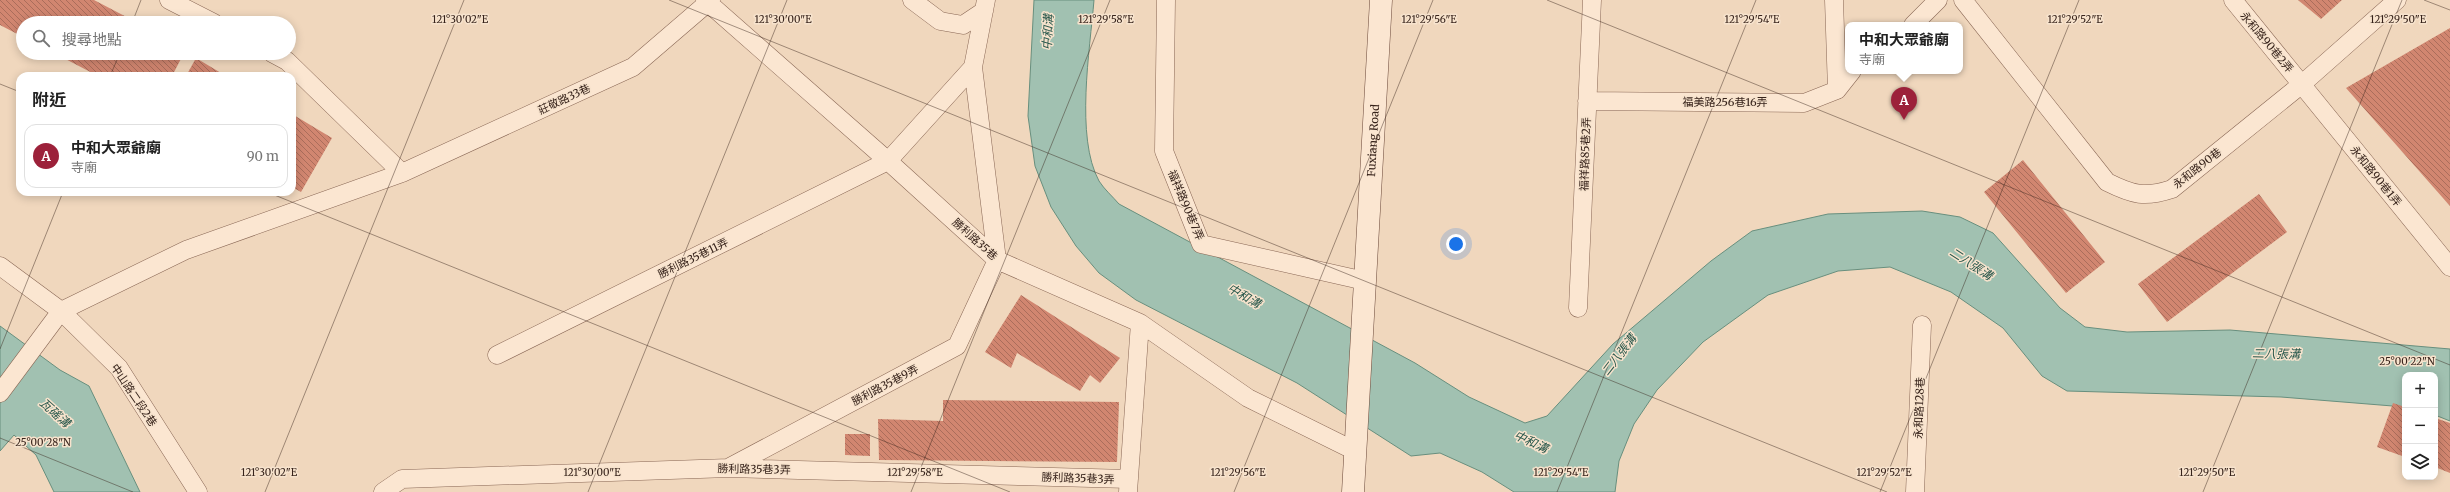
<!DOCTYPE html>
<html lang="zh-TW">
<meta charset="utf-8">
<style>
body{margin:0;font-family:Merriweather,"Noto Sans TC",serif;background:#f2f2f2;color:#222}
.controls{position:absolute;right:12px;bottom:12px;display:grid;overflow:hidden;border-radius:8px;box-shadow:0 2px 10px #0003}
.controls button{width:36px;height:36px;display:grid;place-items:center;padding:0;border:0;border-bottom:1px solid #e0e0e0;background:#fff;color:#222;font:20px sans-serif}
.you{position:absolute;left:1456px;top:244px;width:14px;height:14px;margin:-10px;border:3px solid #fff;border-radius:50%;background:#1a73e8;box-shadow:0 0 0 6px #1a73e833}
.badge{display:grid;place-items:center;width:26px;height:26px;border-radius:50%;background:#9c213a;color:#fff;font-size:13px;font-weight:700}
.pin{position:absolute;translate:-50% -33px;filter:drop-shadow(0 1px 2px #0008)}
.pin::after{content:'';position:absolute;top:21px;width:14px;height:12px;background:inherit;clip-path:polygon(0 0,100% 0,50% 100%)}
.popup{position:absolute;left:1845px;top:22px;width:118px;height:52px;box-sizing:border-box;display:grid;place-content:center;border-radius:8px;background:#fff;filter:drop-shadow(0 1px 3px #0005);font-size:13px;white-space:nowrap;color:#767676}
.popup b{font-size:15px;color:#222}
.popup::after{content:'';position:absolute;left:50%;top:100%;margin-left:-8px;border:8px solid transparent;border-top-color:#fff}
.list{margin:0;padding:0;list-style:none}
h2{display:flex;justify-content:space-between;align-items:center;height:52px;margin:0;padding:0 16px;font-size:17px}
h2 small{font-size:13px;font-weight:400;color:#767676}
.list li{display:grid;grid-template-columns:26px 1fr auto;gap:12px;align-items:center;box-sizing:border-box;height:64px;margin:0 8px 8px;padding:0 8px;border:1px solid #e0e0e0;border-radius:12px}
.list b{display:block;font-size:15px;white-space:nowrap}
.list p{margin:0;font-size:13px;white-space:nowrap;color:#767676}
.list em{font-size:13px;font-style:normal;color:#767676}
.icon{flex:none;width:22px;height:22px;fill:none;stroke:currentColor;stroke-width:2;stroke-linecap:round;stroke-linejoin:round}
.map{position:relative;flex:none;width:2450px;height:492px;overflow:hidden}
.search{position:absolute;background:#fff;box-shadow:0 2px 10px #0003;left:16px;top:16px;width:280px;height:44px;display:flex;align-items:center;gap:10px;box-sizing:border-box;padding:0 14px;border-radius:22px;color:#767676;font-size:15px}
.panel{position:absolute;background:#fff;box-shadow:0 2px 10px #0003;left:16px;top:72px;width:280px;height:124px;border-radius:12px}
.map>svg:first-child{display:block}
.water{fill:#a1c1b1;stroke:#688f7e}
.building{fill:url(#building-back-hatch)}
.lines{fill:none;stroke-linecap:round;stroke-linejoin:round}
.lane-casing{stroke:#896755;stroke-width:19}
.secondary-casing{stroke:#6b4839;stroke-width:23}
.lane{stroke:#fbe6d1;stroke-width:18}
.secondary{stroke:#fbe6d1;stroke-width:22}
.ticks{fill:none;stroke:#37231b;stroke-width:1;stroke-opacity:0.45}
.labels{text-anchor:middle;stroke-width:3;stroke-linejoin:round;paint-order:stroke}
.street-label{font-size:11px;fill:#37231b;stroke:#f7e3cd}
.water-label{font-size:12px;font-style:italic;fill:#29584c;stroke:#f7e3cd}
.ticks-label{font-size:10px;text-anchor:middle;fill:#37231b;stroke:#f7e3cd;stroke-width:3;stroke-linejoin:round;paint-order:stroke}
</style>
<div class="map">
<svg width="2450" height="492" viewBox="0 0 2450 492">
<defs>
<pattern id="building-back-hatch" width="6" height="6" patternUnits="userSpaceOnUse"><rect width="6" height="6" fill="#d18670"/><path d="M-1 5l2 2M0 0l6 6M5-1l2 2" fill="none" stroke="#aa6d5b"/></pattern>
</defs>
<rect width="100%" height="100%" fill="#f0d7bd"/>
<path class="water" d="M1034 0H1094C1090 50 1075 137 1099 181 1104 189 1113 197 1119 204L1415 363 1469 397 1525 423 1547 416 1613 344 1711 261 1752 231 1828 214 1922 211 1960 217 1993 233 2060 308 2085 327 2127 332 2230 330 2450 349V421L2435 415V375H2405V407L2281 397 2067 391 2042 376 2003 328 1951 292 1890 267 1838 271 1768 295 1703 342 1657 390 1634 424 1619 461 1615 492H1514L1482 472 1440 453 1411 456 1297 383 1136 300 1099 273 1076 246 1051 207 1035 166 1028 116Z
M0 326 60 370 89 386 140 492H54L36 455 14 435 0 451Z"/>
<path class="building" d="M0 0H94L138 23H23V37L0 25Z
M2298 0H2342L2321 19Z
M2450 28V206L2346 88Z
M54 53H184L172 76H98Z
M196 58 226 76H186Z
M292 114 332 138 301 192 292 187Z
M2023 160 2105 262 2066 293 1984 192Z
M2259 194 2287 232 2167 322 2138 284Z
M1021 295 1120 358 1100 383 1090 375 1080 391 1017 353 1011 368 985 352Z
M943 400 1119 402 1117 462 879 460 878 419 943 421Z
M2393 403 2405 407V457L2377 447Z
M2435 418 2450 423V473L2435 467Z
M845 434H870V456L845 455Z"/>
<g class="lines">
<g class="lane-casing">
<path id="lane" d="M169 0 214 23
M705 0 888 161 997 260 1140 323 1128 492
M912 0 940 21 963 25 984 11
M1166 0 1164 151 1201 244 1365 281
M1834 0 1837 90
M1963 0 2107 182C2133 195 2145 198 2172 189L2302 84 2397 0
M2233 0 2450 267
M1913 25 1938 0
M272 53 287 61 402 173
M1587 101 1804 103 1837 90 1852 71
M0 266 61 311 119 368 198 492
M1578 308 1592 0
M1140 323 1248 398 1355 451
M497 355 888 161 973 67 986 0
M0 393 61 311 186 250 402 173 633 67 711 0
M730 467 957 346 997 260 973 67
M383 492 402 479 729 468 1129 479
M1915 492 1922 325"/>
</g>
<g class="secondary-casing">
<g id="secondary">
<path id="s1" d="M1353 492 1381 0"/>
</g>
</g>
<use href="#lane" class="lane"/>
<use href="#secondary" class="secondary"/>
</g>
<path class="ticks" d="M669 0 1887 492M1547 0 2450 365M2424 0 2450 10M132 23 141 0M110 76 120 53M0 84 20 92M267 192 1010 492M0 349 63 192M0 438 133 492M265 492 464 0M588 492 787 0M911 492 1110 0M1234 492 1433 0M1557 492 1756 0M1880 492 2079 0M2203 492 2402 0"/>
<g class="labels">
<g class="street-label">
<text transform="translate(2267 42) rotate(50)" y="4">永和路90巷2弄</text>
<text transform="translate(564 99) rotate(-25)" y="4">莊敬路33巷</text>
<text x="1725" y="106">福美路256巷16弄</text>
<text dy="4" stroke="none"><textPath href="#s1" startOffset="352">Fuxiang Road</textPath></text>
<text transform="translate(1585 154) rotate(-88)" y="4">福祥路85巷2弄</text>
<text transform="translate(2197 168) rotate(-38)" y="4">永和路90巷</text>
<text transform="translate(2376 176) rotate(51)" y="4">永和路90巷1弄</text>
<text transform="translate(1186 205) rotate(67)" y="4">福祥路90巷7弄</text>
<text transform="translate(975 239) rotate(42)" y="4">勝利路35巷</text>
<text transform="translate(693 258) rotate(-26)" y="4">勝利路35巷11弄</text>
<text transform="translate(885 385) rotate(-28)" y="4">勝利路35巷9弄</text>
<text transform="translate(134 395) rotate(56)" y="4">中山路二段2巷</text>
<text transform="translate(1919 408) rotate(-88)" y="4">永和路128巷</text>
<text transform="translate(754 469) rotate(1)" y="4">勝利路35巷3弄</text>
<text transform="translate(1078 478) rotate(2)" y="4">勝利路35巷3弄</text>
</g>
<g class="water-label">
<text transform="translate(1048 32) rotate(-87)" y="4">中和溝</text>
<text transform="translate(1971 264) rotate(33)" y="4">二八張溝</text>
<text transform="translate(1244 296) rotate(30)" y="4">中和溝</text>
<text transform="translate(2276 354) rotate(1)" y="4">二八張溝</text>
<text transform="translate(1619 355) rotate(-52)" y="4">二八張溝</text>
<text transform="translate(55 413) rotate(42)" y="4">瓦磘溝</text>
<text transform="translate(1531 442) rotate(25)" y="4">中和溝</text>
</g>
</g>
<g class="ticks-label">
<text x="460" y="23">121°30'02"E</text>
<text x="1106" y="23">121°29'58"E</text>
<text x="2075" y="23">121°29'52"E</text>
<text x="2398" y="23">121°29'50"E</text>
<text x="783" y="23">121°30'00"E</text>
<text x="1429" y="23">121°29'56"E</text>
<text x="1752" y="23">121°29'54"E</text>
<text x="2407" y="365">25°00'22"N</text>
<text x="43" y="446">25°00'28"N</text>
<text x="269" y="476">121°30'02"E</text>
<text x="592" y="476">121°30'00"E</text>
<text x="915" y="476">121°29'58"E</text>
<text x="1238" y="476">121°29'56"E</text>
<text x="1561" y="476">121°29'54"E</text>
<text x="1884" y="476">121°29'52"E</text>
<text x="2207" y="476">121°29'50"E</text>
</g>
</svg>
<div class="controls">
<button>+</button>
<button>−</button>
<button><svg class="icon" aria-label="layers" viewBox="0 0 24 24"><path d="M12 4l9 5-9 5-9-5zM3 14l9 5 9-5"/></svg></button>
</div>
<div class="you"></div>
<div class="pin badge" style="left:1904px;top:120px">A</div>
<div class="popup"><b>中和大眾爺廟</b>寺廟</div>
<div class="search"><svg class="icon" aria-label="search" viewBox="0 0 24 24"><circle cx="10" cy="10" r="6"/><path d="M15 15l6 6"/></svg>搜尋地點</div>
<section class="panel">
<h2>附近<small></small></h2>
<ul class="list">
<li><span class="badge">A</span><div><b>中和大眾爺廟</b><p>寺廟</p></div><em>90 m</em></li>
</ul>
</section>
</div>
